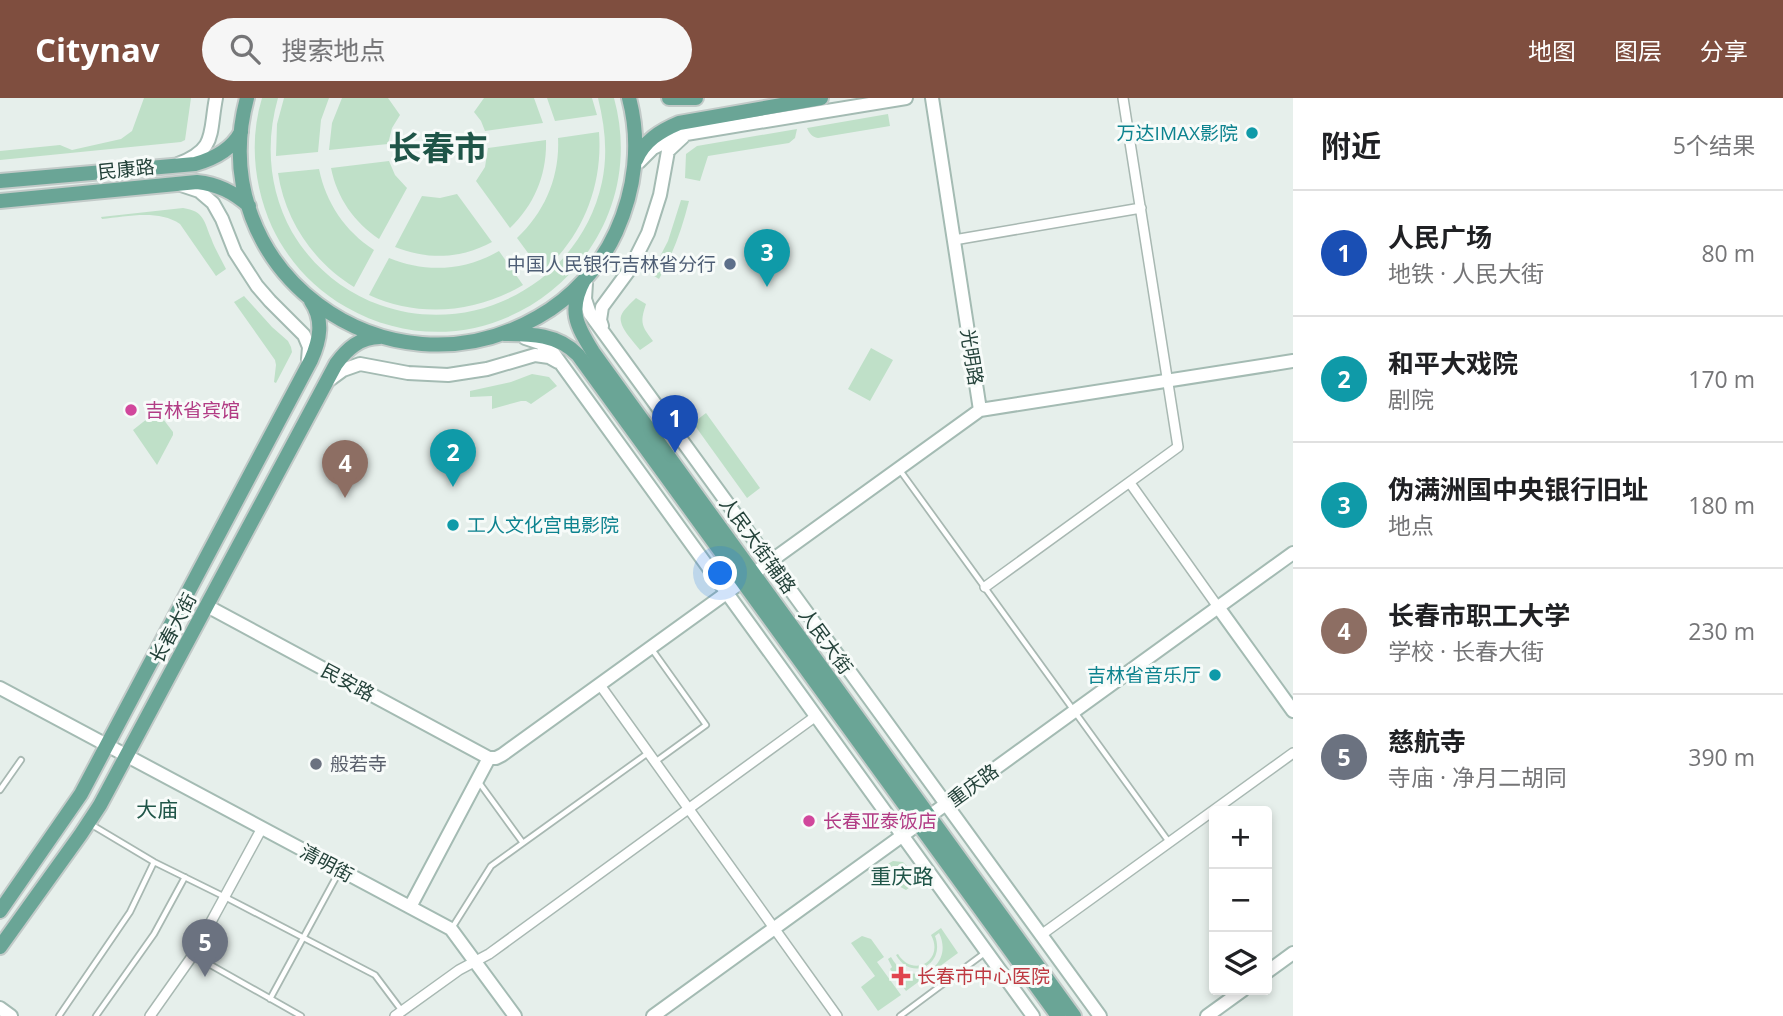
<!DOCTYPE html>
<html lang="zh">
<meta charset="utf-8">
<style>
body{margin:0;font-family:"Open Sans","Noto Sans SC",sans-serif;background:#f6f6f6;color:#202124}
.controls{position:absolute;right:21px;bottom:21px;display:grid;overflow:hidden;border-radius:7px;box-shadow:0 4px 10px #0003}
.controls button{width:63px;height:63px;display:grid;place-items:center;padding:0;border:0;border-bottom:2px solid #e0e0e0;background:#fff;color:#202124;font:35px sans-serif}
.you{position:absolute;left:721px;top:476px;width:24px;height:24px;margin:-18px;border:5px solid #fff;border-radius:50%;background:#1a73e8;box-shadow:0 0 0 10px #1a73e833}
.badge{display:grid;place-items:center;width:46px;height:46px;border-radius:50%;background:#7f4e3f;color:#fff;font-size:23px;font-weight:700}
.pin{position:absolute;translate:-50% -58px;filter:drop-shadow(0 2px 4px #0008)}
.pin::after{content:'';position:absolute;top:37px;width:24px;height:21px;background:inherit;clip-path:polygon(0 0,100% 0,50% 100%)}
.list{margin:0;padding:0;list-style:none}
h2{display:flex;justify-content:space-between;align-items:center;height:91px;margin:0;padding:0 28px;font-size:30px}
h2 small{font-size:23px;font-weight:400;color:#757577}
.list li{display:grid;grid-template-columns:46px 1fr auto;gap:21px;align-items:center;box-sizing:border-box;height:126px;padding:0 28px;border-top:2px solid #e0e0e0}
.list b{display:block;font-size:26px;white-space:nowrap}
.list p{margin:0;font-size:23px;white-space:nowrap;color:#757577}
.list em{font-size:23px;font-style:normal;color:#757577}
.icon{flex:none;width:38px;height:38px;fill:none;stroke:currentColor;stroke-width:2;stroke-linecap:round;stroke-linejoin:round}
.map{position:relative;flex:none;width:1293px;height:918px;overflow:hidden}
header{display:flex;align-items:center;gap:42px;box-sizing:border-box;height:98px;padding:0 35px;background:#7f4e3f;color:#fff}
header strong{font-size:33px}
nav{display:flex;gap:38px;margin-inline-start:auto;font-size:24px}
.search{width:490px;height:63px;background:#f6f6f6;display:flex;align-items:center;gap:18px;box-sizing:border-box;padding:0 24px;border-radius:38px;color:#757577;font-size:26px}
main{display:flex}
aside{flex:1;background:#fff}
.map>svg:first-child{display:block}
.green{fill:#bfe0c8}
.lines{fill:none;stroke-linecap:round;stroke-linejoin:round}
.lane-casing{stroke:#a8b8b2;stroke-width:8}
.street-casing{stroke:#a8b8b2;stroke-width:12}
.secondary-casing{stroke:#a4bbb3;stroke-width:16}
.primary-casing{stroke:#c2cac8;stroke-width:18}
.lane{stroke:#fff;stroke-width:4.5}
.street{stroke:#fff;stroke-width:9}
.secondary{stroke:#fff;stroke-width:12}
.primary{stroke:#6aa596;stroke-width:14}
.culture-dot{fill:#0f9aa8;stroke:#f7fbf9;stroke-width:2.5}
.service-dot{fill:#5c6f8a;stroke:#f7fbf9;stroke-width:2.5}
.hotel-dot{fill:#d1479c;stroke:#f7fbf9;stroke-width:2.5}
.worship-dot{fill:#6b7280;stroke:#f7fbf9;stroke-width:2.5}
.health-dot{fill:#e0444e;stroke:#f7fbf9;stroke-width:2.5}
.labels{text-anchor:middle;stroke-width:6;stroke-linejoin:round;paint-order:stroke}
.culture-label{font-size:19px;fill:#0d838f;stroke:#f7fbf9;text-anchor:end}
.street-label{font-size:19px;fill:#24423a;stroke:#f7fbf9}
.service-label{font-size:19px;fill:#4e5e75;stroke:#f7fbf9;text-anchor:end}
.hotel-label{font-size:19px;fill:#b23c85;stroke:#f7fbf9;text-anchor:start}
.worship-label{font-size:19px;fill:#5b616d;stroke:#f7fbf9;text-anchor:start}
.health-label{font-size:19px;fill:#be3a42;stroke:#f7fbf9;text-anchor:start}
.neighbourhood-label{font-size:21px;fill:#1f5548;stroke:#f7fbf9}
.town-label{font-size:33px;font-weight:bold;fill:#1f5548;stroke:#f7fbf9}
</style>
<header>
<strong>Citynav</strong>
<div class="search"><svg class="icon" aria-label="search" viewBox="0 0 24 24"><circle cx="10" cy="10" r="6"/><path d="M15 15l6 6"/></svg>搜索地点</div>
<nav><a>地图</a><a>图层</a><a>分享</a></nav>
</header>
<main>
<div class="map">
<svg width="1293" height="918" viewBox="0 0 1293 918">
<rect width="100%" height="100%" fill="#e6efeb"/>
<path class="green" d="M144 0H191L185 42 181 44 0 62V53L60 47 72 52 121 41 132 33Z
M262 0H278C265 45 269 93 292 134 312 168 343 194 380 207 475 241 581 183 602 84 608 56 605 28 598 0H614C657 157 489 291 346 209 314 191 288 163 272 129 254 88 249 43 262 0Z
M284 0H329L321 22 318 54 276 58 277 26Z
M342 0H388L400 17 392 30 388 46 329 52 332 25Z
M484 0H534L543 25 485 33 481 23 474 14Z
M547 0H592L597 17 555 23Z
M888 16 890 28 818 40C812 39 809 35 807 30Z
M797 31 795 40 789 45 708 58 700 83 685 80 686 56 697 48Z
M599 34C603 87 583 139 542 174L517 140C545 114 560 78 558 40Z
M546 42C547 76 535 106 510 130L476 83 485 69 488 50Z
M389 63 395 77 407 90 379 141C354 124 337 100 331 70Z
M319 71C326 105 345 133 374 152L354 189C313 164 285 122 278 75Z
M457 96 492 144C461 161 427 162 395 149L422 98 440 100Z
M681 102 689 103C682 131 673 156 659 181L651 176 668 143Z
M183 110C204 113 204 123 211 140 215 151 221 161 226 171L216 178 180 126C158 111 126 119 102 121L101 119Z
M499 153 523 187C476 215 419 220 369 197L389 160C425 175 465 173 499 153Z
M244 198 272 229 288 243 291 249 292 254 289 260 276 285 274 284 276 267 275 262 234 204Z
M636 200 646 206C640 225 641 227 653 243L640 252C634 244 618 229 621 218 623 212 631 205 636 200Z
M871 250 893 262 870 303 848 291Z
M532 276 549 279 557 288 531 306 526 303H521L492 311V298L470 299V293L511 284Z
M157 313 173 334V337L157 367 133 332Z
M706 315 760 390 747 400 693 325Z
M893 763 903 764 910 771 905 776 913 787 906 792 893 785 880 787 876 782 888 773 884 768Z
M941 830 958 855 906 893 890 871 892 869 888 861 891 859C909 893 956 870 939 835L935 838C946 867 911 884 896 857L898 856C913 881 945 862 931 837Z
M862 838 871 841 884 859 877 864 901 897 878 913 861 889 875 878 851 845Z"/>
<g class="lines">
<g class="lane-casing">
<path id="lane" d="M899 371 1169 744
M651 550 706 627 655 664
M478 683 523 745
M0 692 21 662
M92 727 154 764 225 799 375 877 402 913
M452 830 491 768 648 655
M193 857 301 918
M270 901 340 772
M59 918 130 814 154 764
M96 918 154 836 185 779
M900 918 986 854"/>
</g>
<g class="street-casing">
<path id="street" d="M954 142 1141 110
M1130 385 1218 509
M985 489 1178 349 1123 0
M600 587 837 918
M1041 837 1293 655
M150 918 193 857 262 730
M395 918 459 872 489 856 816 618"/>
</g>
<g class="secondary-casing">
<path id="secondary" d="M639 64 653 50 680 37 906 0
M178 66C217 51 209 36 216 0
M181 87 199 93 213 105 222 121 235 154 257 188 270 203 304 237 309 249 308 262
M586 185 585 201 590 216 1100 918
M602 228 600 222 602 209 630 171 648 135 660 97 668 53 683 39
M525 240 540 245 554 256 1033 918
M328 283 343 272 360 266 408 275 448 277 487 271 535 257 549 259 558 264
M980 312 1293 263
M207 508 489 660H496L502 657 980 312 932 0
M1218 509 1293 613
M0 590 451 831 515 918
M410 809 489 660
M1267 874 1293 855
M0 910 11 918
M653 918 1293 455
M1207 918 1243 892"/>
</g>
<g class="primary-casing">
<path id="primary" d="M247 0C201 171 386 307 538 219 572 200 600 169 616 134 635 92 641 45 629 0
M669 0H696
M636 62C644 43 660 33 679 25L821 0
M0 83 195 66C213 61 232 51 241 34
M0 103 197 84C217 86 234 94 249 108
M584 182C568 212 576 227 593 254L1074 918
M504 236C531 236 558 236 578 257L1058 918
M0 813 81 696 311 262C320 242 324 222 311 203
M0 849 81 736 100 707 336 266C347 251 360 239 380 239"/>
</g>
<use href="#lane" class="lane"/>
<use href="#street" class="street"/>
<use href="#secondary" class="secondary"/>
<use href="#primary" class="primary"/>
</g>
<g class="culture-dot">
<circle cx="1252" cy="35" r="7"/>
<circle cx="453" cy="427" r="7"/>
<circle cx="1215" cy="577" r="7"/>
</g>
<circle class="service-dot" cx="730" cy="166" r="7"/>
<g class="hotel-dot">
<circle cx="131" cy="312" r="7"/>
<circle cx="809" cy="723" r="7"/>
</g>
<circle class="worship-dot" cx="316" cy="666" r="7"/>
<path class="health-dot" d="M897.5 867.5h7v7h7v7h-7v7h-7v-7h-7v-7h7z"/>
<g class="labels">
<g class="culture-label">
<text x="1238" y="42">万达IMAX影院</text>
<text x="467" y="434" text-anchor="start">工人文化宫电影院</text>
<text x="1201" y="584">吉林省音乐厅</text>
</g>
<g class="street-label">
<text transform="translate(126 71) rotate(-6)" y="7">民康路</text>
<text transform="translate(972 259) rotate(81)" y="7">光明路</text>
<text transform="translate(758 447) rotate(54)" y="7">人民大街辅路</text>
<text transform="translate(173 530) rotate(-62)" y="7">长春大街</text>
<text transform="translate(826 543) rotate(54)" y="7">人民大街</text>
<text transform="translate(348 584) rotate(28)" y="7">民安路</text>
<text transform="translate(973 687) rotate(-36)" y="7">重庆路</text>
<text transform="translate(327 765) rotate(28)" y="7">清明街</text>
</g>
<g class="service-label">
<text x="716" y="173">中国人民银行吉林省分行</text>
</g>
<g class="hotel-label">
<text x="145" y="319">吉林省宾馆</text>
<text x="823" y="730">长春亚泰饭店</text>
</g>
<g class="worship-label">
<text x="330" y="673">般若寺</text>
</g>
<g class="health-label">
<text x="917" y="885">长春市中心医院</text>
</g>
<g class="neighbourhood-label">
<text x="157" y="719">大庙</text>
<text x="902" y="786">重庆路</text>
</g>
<g class="town-label">
<text x="438" y="62">长春市</text>
</g>
</g>
</svg>
<div class="controls">
<button>+</button>
<button>−</button>
<button><svg class="icon" aria-label="layers" viewBox="0 0 24 24"><path d="M12 4l9 5-9 5-9-5zM3 14l9 5 9-5"/></svg></button>
</div>
<div class="you"></div>
<div class="pin badge" style="left:675px;top:355px;background:#1a4fb4">1</div>
<div class="pin badge" style="left:453px;top:389px;background:#0f9aa8">2</div>
<div class="pin badge" style="left:767px;top:189px;background:#0f9aa8">3</div>
<div class="pin badge" style="left:345px;top:400px;background:#8d6e63">4</div>
<div class="pin badge" style="left:205px;top:879px;background:#6b7280">5</div>
</div>
<aside>
<h2>附近<small>5个结果</small></h2>
<ul class="list">
<li><span class="badge" style="background:#1a4fb4">1</span><div><b>人民广场</b><p>地铁 · 人民大街</p></div><em>80 m</em></li>
<li><span class="badge" style="background:#0f9aa8">2</span><div><b>和平大戏院</b><p>剧院</p></div><em>170 m</em></li>
<li><span class="badge" style="background:#0f9aa8">3</span><div><b>伪满洲国中央银行旧址</b><p>地点</p></div><em>180 m</em></li>
<li><span class="badge" style="background:#8d6e63">4</span><div><b>长春市职工大学</b><p>学校 · 长春大街</p></div><em>230 m</em></li>
<li><span class="badge" style="background:#6b7280">5</span><div><b>慈航寺</b><p>寺庙 · 净月二胡同</p></div><em>390 m</em></li>
</ul>
</aside>
</main>
